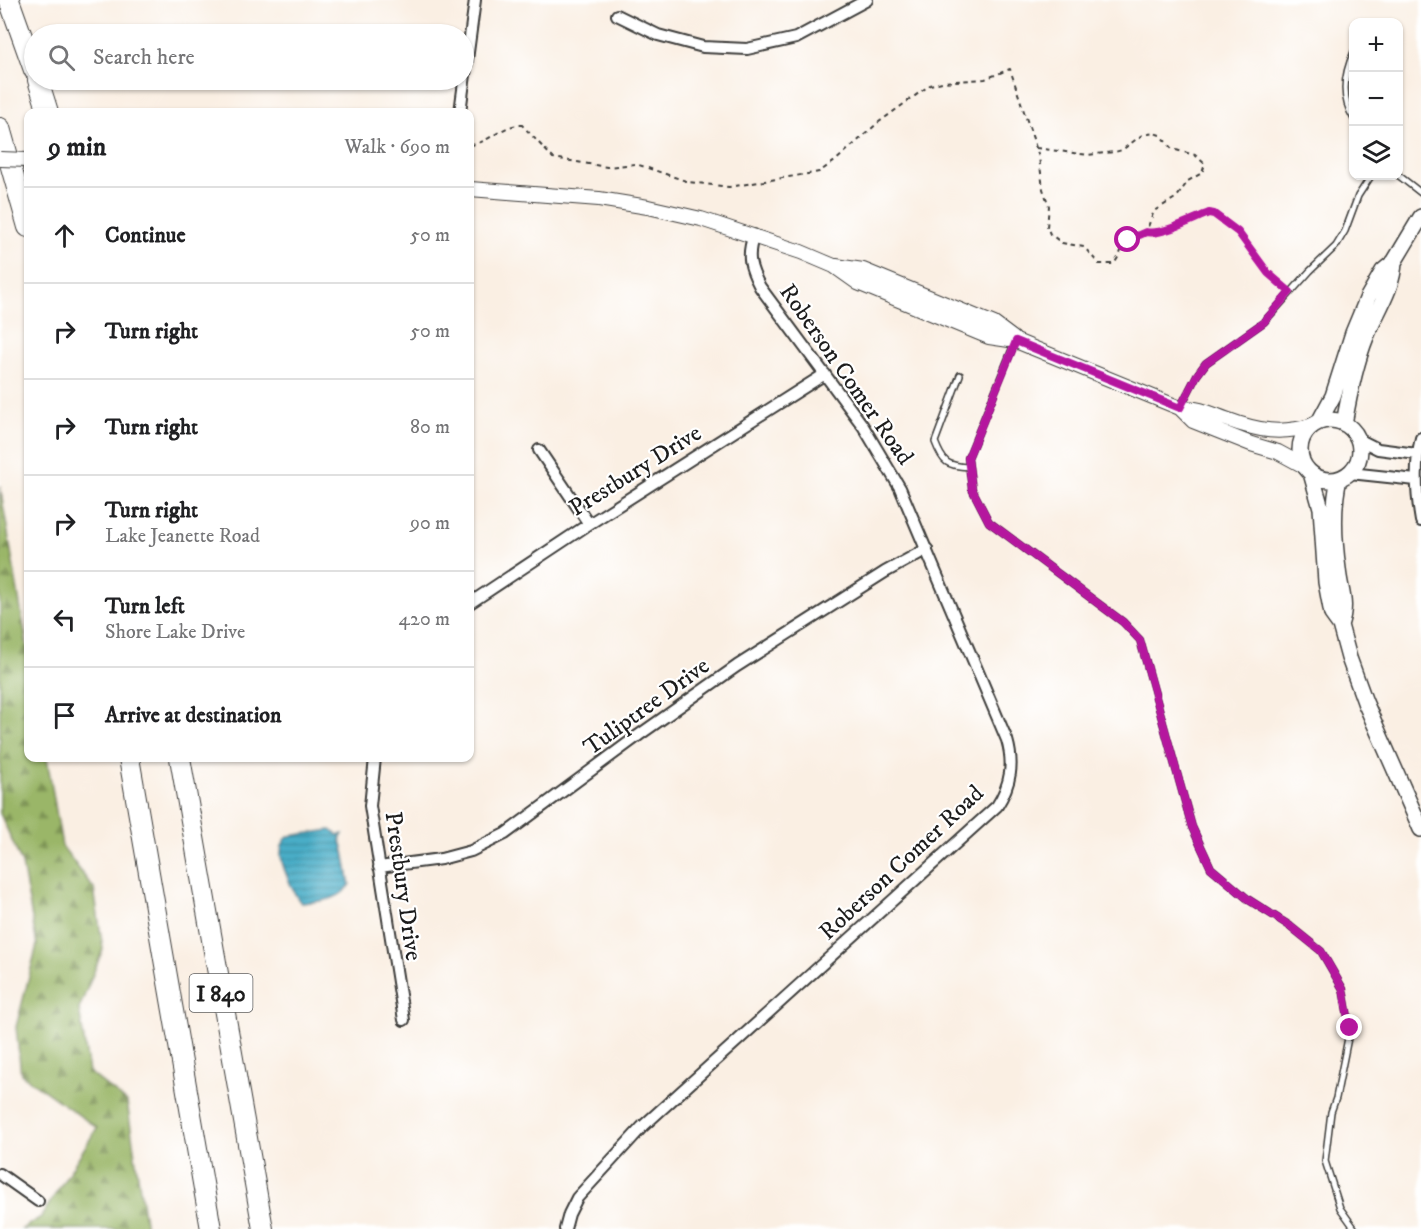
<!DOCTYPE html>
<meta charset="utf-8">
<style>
body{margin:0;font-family:"IM FELL DW Pica",serif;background:#f2f2f2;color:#202124}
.controls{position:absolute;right:18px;top:18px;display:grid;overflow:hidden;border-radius:12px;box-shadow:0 2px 4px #0004}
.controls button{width:54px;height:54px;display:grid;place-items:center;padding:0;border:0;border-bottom:2px solid #e0e0e0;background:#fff;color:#202124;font:30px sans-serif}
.stop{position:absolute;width:18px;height:18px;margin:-14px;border:4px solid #b5179e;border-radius:50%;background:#fff}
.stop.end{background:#b5179e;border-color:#fff;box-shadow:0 2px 6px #0008}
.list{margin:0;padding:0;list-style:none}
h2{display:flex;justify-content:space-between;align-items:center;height:78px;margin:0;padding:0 24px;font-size:26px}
h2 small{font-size:20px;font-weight:400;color:#757577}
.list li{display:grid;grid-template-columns:39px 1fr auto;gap:18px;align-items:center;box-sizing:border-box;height:96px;padding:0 24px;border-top:2px solid #e0e0e0}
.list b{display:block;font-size:22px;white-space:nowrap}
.list p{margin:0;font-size:20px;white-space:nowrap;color:#757577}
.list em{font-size:20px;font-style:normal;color:#757577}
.icon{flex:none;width:33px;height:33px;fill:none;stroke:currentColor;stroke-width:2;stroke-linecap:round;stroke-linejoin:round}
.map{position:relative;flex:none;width:1421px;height:1229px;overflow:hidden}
.search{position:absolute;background:#fff;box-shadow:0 2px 4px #0004;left:24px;top:24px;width:450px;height:66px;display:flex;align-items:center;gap:15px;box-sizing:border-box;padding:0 21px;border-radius:33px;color:#757577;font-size:22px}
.panel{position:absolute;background:#fff;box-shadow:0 2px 4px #0004;left:24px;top:108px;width:450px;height:654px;border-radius:12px}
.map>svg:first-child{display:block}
.forest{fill:url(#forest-firs);stroke:#5b6942;stroke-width:1.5}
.water{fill:url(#water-rules);stroke:#326472;stroke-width:1.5}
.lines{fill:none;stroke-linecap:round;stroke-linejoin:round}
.service-casing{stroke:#3d3c3a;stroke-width:8}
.minor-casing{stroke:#3d3c3a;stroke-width:14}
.tertiary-casing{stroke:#3d3c3a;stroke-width:16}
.secondary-casing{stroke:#3d3c3a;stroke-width:18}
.motorway-casing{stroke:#3d3c3a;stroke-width:22}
.path{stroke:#3d3c3a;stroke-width:2;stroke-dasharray:4.5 4.5;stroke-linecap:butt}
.service{stroke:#fff;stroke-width:5}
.minor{stroke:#fff;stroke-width:10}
.tertiary{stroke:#fff;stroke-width:14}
.secondary{stroke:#fff;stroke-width:15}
.motorway{stroke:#fff;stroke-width:20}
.tertiary-bridge-casing{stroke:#3d3c3a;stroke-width:16;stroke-linecap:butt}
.tertiary-bridge{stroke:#fff;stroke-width:14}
.route{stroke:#b5179e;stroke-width:8}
.labels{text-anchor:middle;stroke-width:4.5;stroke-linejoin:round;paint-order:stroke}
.shield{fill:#fff;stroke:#606060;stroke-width:1.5}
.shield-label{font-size:22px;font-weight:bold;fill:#1c1c1c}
.street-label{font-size:24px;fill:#1c1c1c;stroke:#fff}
</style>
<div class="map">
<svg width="1421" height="1229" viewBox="0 0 1421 1229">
<defs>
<pattern id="forest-firs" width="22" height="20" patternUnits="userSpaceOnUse" patternTransform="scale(1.5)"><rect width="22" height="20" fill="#9ab668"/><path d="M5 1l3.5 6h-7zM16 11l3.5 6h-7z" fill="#7d9355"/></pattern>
<pattern id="water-rules" width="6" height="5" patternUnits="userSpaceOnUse" patternTransform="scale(1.5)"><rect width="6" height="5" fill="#48adc7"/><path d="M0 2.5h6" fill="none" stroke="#3b8ca1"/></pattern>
</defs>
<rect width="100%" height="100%" fill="#fff"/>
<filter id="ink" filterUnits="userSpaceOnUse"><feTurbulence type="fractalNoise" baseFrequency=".0167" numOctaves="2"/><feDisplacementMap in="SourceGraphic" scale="12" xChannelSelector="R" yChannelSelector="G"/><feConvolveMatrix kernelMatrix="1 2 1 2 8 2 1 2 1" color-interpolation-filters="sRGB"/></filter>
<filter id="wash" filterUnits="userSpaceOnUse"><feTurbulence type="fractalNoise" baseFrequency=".008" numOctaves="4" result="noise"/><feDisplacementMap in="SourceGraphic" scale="24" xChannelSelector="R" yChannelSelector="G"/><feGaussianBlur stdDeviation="1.35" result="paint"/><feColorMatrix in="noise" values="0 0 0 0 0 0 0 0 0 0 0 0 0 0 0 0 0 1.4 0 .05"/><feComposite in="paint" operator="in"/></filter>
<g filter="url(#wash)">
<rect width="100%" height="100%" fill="#faefe3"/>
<path class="forest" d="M0 486 28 652V758H47L62 846 94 889 103 949 79 1009 89 1072 127 1102 146 1229H22L41 1217 97 1128 21 1074 16 1027 37 945 22 864 0 813Z"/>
<path class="water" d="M331 830 338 835 343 834 340 839C345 847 347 873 350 884 340 902 318 901 301 903 294 895 280 863 281 853 281 846 284 840 289 836Z"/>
</g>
<g filter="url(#ink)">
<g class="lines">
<g class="service-casing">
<path id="service" d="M1354 52C1344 74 1340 97 1354 119
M1398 175 1421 193
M1015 342 968 458 972 489 989 522 1123 622 1140 640 1192 827 1211 868 1249 900 1290 926 1321 951 1343 989 1350 1028 1336 1098 1331 1112 1325 1161 1340 1208 1355 1229
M960 375 935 442C943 463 947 466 969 467
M1181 406 1197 375 1206 363 1264 322 1310 271 1336 246 1345 231 1358 196 1371 176"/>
</g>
<g class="minor-casing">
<path id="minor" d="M617 15 658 35 703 47 747 49 796 38 867 0
M460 112 475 0
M1421 438C1414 466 1416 493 1421 521
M1358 439 1378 449 1417 454
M539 450 589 524
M1350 473 1416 480
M470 603 589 524 825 374
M375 758 370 806 404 1020
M379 867 441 859 471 851 505 834 639 735 737 666 885 572 927 549
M0 1174 38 1201
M565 1229 569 1214 577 1198 642 1127 997 806C1011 784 1014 764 1007 740L900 488 863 426 760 287C750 268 746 256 754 235"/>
</g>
<g class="tertiary-casing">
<path id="tertiary" d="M470 189 599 199 648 207 701 219 801 252 834 266 858 283 989 337 1016 341 1180 408C1201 408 1207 412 1226 419 1258 431 1281 435 1314 425
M836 266 863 270 994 324 1014 339
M1180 408 1193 421 1251 444 1278 452 1304 466"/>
</g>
<g class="secondary-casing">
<path id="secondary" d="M1300 450a30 30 0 1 1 60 0a30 30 0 1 1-60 0Z
M1319 422 1333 396 1353 333 1368 297 1383 271 1394 262 1421 217
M1344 424C1349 395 1355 364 1366 337 1376 312 1393 289 1394 262
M1311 473 1321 508 1326 582 1332 614 1340 625 1349 658 1365 702 1421 829
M1339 479C1332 508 1334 540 1338 569 1340 592 1348 602 1340 625"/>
</g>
<g class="motorway-casing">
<path id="motorway" d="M9 0 34 70
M38 80 48 112
M0 128 28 227
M129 758 211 1229
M180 758 263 1229"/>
</g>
<path class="path" d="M470 145C489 143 503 124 522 125L553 158 607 167 636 164 689 182 729 187 819 172 835 161 879 122 930 85 942 82 985 79 1010 69 1039 157 1043 189 1049 206 1047 227 1050 234 1062 243 1084 247 1099 264H1113C1121 257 1121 246 1128 240 1134 236 1140 236 1146 232 1161 236 1193 219 1209 213L1214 214 1238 232 1268 273 1284 287
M1036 148 1088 155 1115 152 1122 150 1142 135 1154 133 1160 135 1172 149 1195 155 1205 164 1202 173 1188 181 1177 197 1154 211 1146 232"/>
<use href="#service" class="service"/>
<use href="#minor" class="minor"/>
<use href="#tertiary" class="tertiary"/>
<use href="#secondary" class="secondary"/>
<use href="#motorway" class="motorway"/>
<g class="tertiary-bridge-casing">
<path id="tertiary-bridge" d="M0 159 28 160"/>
</g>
<use href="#tertiary-bridge" class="tertiary-bridge"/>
</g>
</g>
<g class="lines" filter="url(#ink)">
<path class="route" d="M1128 240 1146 232C1161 236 1193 219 1209 213L1214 214 1238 232 1268 273 1290 292 1264 322 1206 363 1197 375 1180 408 1016 341 968 458 972 489 989 522 1123 622 1140 640 1192 827 1211 868 1249 900 1290 926 1321 951 1343 989 1350 1028"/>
</g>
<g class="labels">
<rect class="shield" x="189.5" y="974" width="63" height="38" rx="4.5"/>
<g class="shield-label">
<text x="221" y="1001">I 840</text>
</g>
<g class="street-label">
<text transform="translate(847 374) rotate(55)" y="8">Roberson Comer Road</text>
<text transform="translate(635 470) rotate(-32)" y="8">Prestbury Drive</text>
<text transform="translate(646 706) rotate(-36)" y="8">Tuliptree Drive</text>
<text transform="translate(901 862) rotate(-43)" y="8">Roberson Comer Road</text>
<text transform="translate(404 886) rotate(82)" y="8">Prestbury Drive</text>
</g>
</g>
</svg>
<div class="controls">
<button>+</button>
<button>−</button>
<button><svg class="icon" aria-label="layers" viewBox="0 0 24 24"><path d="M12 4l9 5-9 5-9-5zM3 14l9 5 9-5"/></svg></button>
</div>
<div class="stop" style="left:1128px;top:240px"></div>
<div class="stop end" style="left:1350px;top:1028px"></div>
<div class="search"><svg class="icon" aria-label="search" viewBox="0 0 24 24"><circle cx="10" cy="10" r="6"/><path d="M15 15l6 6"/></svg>Search here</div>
<section class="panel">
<h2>9 min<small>Walk · 690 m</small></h2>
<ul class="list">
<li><svg class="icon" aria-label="ahead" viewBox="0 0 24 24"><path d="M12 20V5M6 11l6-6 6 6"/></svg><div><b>Continue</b></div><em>50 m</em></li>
<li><svg class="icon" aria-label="right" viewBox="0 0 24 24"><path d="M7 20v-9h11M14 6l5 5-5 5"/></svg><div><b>Turn right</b></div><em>50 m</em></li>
<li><svg class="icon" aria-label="right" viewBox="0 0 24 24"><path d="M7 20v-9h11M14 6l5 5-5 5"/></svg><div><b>Turn right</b></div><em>80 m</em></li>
<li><svg class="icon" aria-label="right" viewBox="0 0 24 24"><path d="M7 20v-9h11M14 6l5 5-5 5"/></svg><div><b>Turn right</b><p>Lake Jeanette Road</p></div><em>90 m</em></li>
<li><svg class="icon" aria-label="left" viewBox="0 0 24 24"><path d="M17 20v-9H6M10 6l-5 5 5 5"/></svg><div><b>Turn left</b><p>Shore Lake Drive</p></div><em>420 m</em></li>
<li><svg class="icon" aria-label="arrive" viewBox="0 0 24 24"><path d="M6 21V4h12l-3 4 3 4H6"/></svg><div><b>Arrive at destination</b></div></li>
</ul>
</section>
</div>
